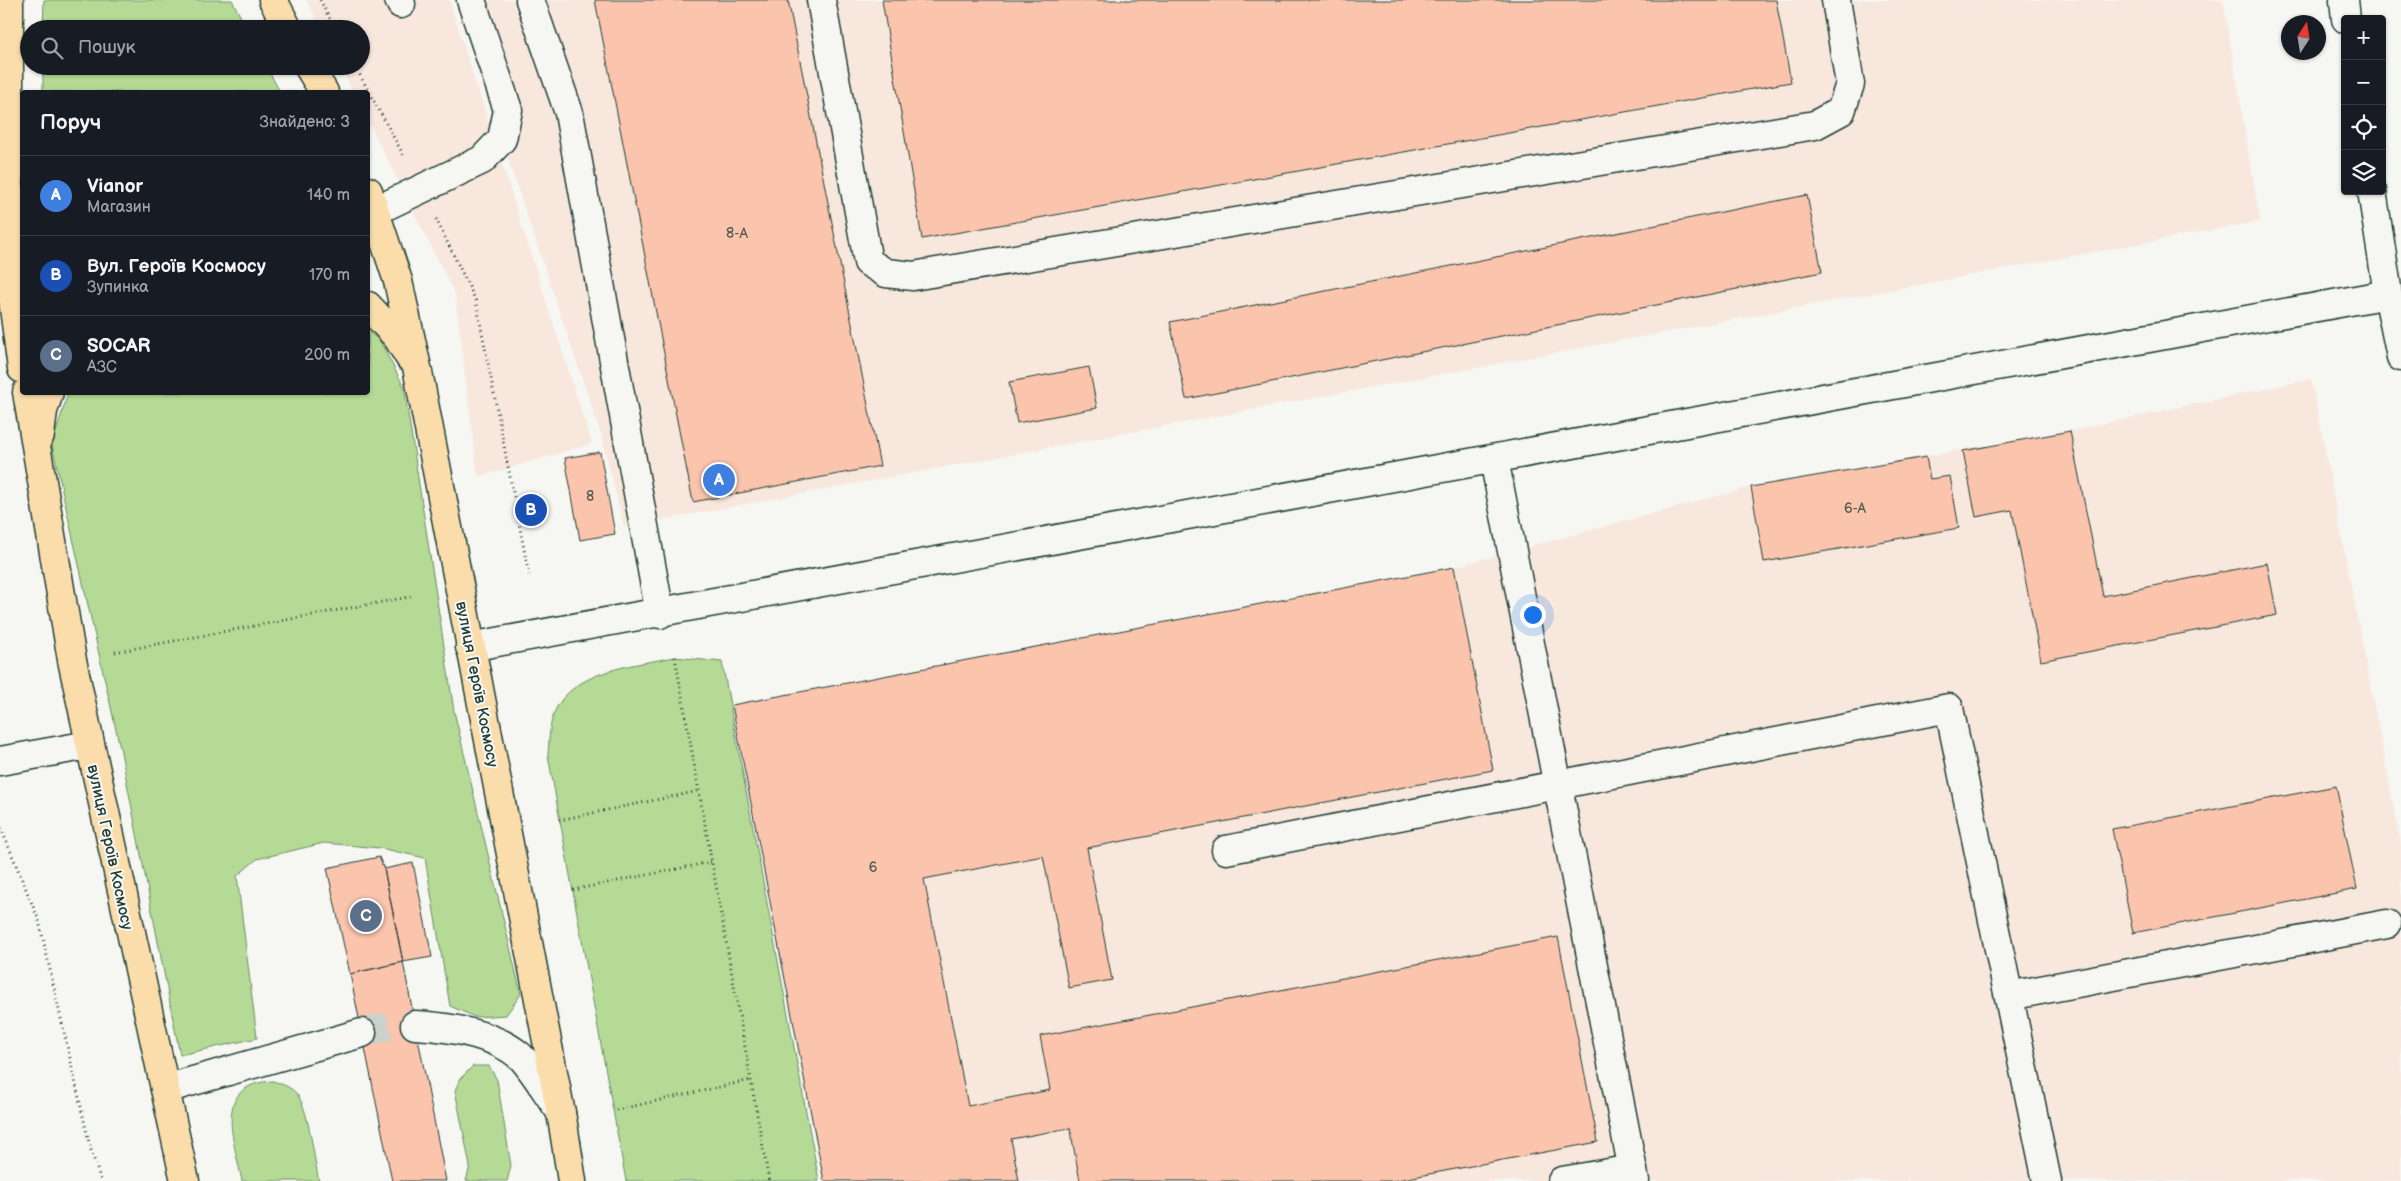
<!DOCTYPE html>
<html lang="uk">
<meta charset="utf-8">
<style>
body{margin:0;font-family:"Balsamiq Sans",sans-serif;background:#242831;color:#f1f3f6}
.controls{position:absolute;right:15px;top:15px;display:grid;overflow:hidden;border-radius:5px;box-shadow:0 1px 4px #0004}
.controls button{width:45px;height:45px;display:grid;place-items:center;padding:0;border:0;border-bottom:1px solid #363941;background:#171b24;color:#f1f3f6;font:25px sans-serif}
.compass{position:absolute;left:2281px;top:15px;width:45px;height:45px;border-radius:50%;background:#171b24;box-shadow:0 1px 4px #0004;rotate:12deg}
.you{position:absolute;left:1532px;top:614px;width:18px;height:18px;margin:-12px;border:4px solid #fff;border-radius:50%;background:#1a73e8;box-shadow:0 0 0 8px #1a73e833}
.badge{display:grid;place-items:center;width:32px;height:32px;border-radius:50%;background:#1f6fb2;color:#fff;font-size:16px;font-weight:700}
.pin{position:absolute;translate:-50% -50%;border:2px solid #fff;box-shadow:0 1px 5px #0006}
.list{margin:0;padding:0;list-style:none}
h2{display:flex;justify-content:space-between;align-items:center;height:65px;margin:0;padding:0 20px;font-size:21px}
h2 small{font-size:16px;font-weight:400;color:#9ea1a6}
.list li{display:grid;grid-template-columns:32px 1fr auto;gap:15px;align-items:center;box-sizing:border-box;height:80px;padding:0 20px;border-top:1px solid #363941}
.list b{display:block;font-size:19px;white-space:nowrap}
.list p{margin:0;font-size:16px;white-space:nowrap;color:#9ea1a6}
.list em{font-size:16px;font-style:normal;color:#9ea1a6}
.icon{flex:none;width:28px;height:28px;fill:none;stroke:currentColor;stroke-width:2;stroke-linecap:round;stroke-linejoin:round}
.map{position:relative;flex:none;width:2401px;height:1181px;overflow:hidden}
.search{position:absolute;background:#171b24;box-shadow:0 1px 4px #0004;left:20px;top:20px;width:350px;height:55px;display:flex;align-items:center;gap:12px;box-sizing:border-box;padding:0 18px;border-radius:28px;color:#9ea1a6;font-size:19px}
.panel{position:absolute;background:#171b24;box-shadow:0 1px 4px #0004;left:20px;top:90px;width:350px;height:305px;border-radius:5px}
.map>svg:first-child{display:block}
.built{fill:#f8e7dd}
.green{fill:#b5da96;stroke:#6a8c65}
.building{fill:#fbc4ad;stroke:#1f3d34}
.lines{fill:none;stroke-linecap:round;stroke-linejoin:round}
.minor-tunnel{stroke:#cbd1cc;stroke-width:28;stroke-dasharray:28 14;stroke-linecap:butt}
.minor-casing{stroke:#1f3d34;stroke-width:31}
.major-casing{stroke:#1f3d34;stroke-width:31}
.path{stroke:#1f3d34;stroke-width:3;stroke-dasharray:1 4;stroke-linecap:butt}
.minor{stroke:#f6f6f2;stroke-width:28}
.major{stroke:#faddab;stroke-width:28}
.labels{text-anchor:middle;stroke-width:4;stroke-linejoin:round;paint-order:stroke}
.number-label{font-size:14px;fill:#565f52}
.street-label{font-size:16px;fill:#1f3d34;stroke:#f6f6f2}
</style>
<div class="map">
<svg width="2401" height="1181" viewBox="0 0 2401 1181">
<rect width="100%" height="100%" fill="#f6f6f2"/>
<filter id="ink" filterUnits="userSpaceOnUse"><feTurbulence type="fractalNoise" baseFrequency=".02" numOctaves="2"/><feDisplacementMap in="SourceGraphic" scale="10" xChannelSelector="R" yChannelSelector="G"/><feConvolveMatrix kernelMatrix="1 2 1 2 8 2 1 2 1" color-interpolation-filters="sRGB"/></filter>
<g filter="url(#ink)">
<path class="built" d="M307 0H449L592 444 478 477 455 294 368 121V92H353L340 66H361V29H321Z
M454 0H2223L2260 221 624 527 601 434Z
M2311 379 2401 844V1181H824L732 705 1454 567 1751 487 2070 431Z"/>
<path class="green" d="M44 0H232L247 29H43Z
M43 66H266L280 92H43Z
M368 331 380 341 404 387 454 711 521 994 506 1015 475 1017 450 1006 425 858 380 848 324 843 257 859 237 876 257 1038 180 1055 121 752 52 445 68 393 368 392Z
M675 657 722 662 819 1181H626L548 755C549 741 549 727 554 713 572 670 635 665 675 657Z
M473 1066H489L497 1080 511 1166 507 1181H466L470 1166 455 1090 461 1078Z
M273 1081C282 1084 291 1087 297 1094 309 1110 314 1160 319 1181H242C234 1140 211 1084 273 1081Z"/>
<path class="building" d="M595 0H788L880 466 693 502Z
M882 0H1776L1791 82 922 239Z
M1807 195 1822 272 1186 399 1170 322Z
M1089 367 1097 408 1017 423 1009 382Z
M2070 431 2103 596 2267 563 2277 615 2041 661 2012 510 1976 517 1963 451Z
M600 452 615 534 580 540 565 458Z
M1926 457 1930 479 1950 476 1959 528 1764 562 1751 487Z
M1454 567 1493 770 1087 848 1112 980 1069 988 1043 856 924 879 968 1106 1050 1090 1040 1036 1558 937 1598 1142 1392 1181H1080L1070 1128 1011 1139 1019 1181H824L732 705Z
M2336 786 2357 889 2133 933 2112 829Z
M379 857 384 869 403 962 350 974 327 868Z
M413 863 432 957 403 962 384 869Z
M403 962 446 1181H392L350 974Z"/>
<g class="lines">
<path class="minor-tunnel" d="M362 1033 398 1024 415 1025"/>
<g class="minor-casing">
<path id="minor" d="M399 0 401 4
M530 0 569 113 660 614
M821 0 868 262 886 273 913 276 1815 125 1841 111 1850 84 1836 0
M2344 0 2346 19
M2372 191 2388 294 2401 357
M375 211 482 160 502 139 508 110 471 0
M1494 459 1635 1181
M470 647 2388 294
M0 761 89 745
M1226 850 1949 708 2047 1181
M2009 996 2387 924
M415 1025C450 1027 493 1033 520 1056 531 1066 550 1098 561 1112
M165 1089 362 1033
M1562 1181 1633 1169"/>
</g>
<g class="major-casing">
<path id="major" d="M9 0V270L22 369
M273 0 288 29
M308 66 324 92
M368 191 398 281 418 372 563 1124 572 1181
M368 306 397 337 410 358
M27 392 72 660 185 1181
M40 435 43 411 49 392"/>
</g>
<path class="path" d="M320 0 335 29
M355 66 405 158
M436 219 476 301 529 575
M115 652 414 596
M675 657 769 1181
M559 820 699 791
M1 828 39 921 90 1147 101 1181
M573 890 711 862
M616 1110 751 1080"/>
<use href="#minor" class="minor"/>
<use href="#major" class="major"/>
</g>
</g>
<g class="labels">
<g class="number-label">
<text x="737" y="238">8-А</text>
<text x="590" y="501">8</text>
<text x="1855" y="513">6-А</text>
<text x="873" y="872">6</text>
</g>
<g class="street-label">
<text transform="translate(478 684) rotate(79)" y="6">вулиця Героїв Космосу</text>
<text transform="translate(111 847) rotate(78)" y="6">вулиця Героїв Космосу</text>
</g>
</g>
</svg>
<div class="controls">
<button>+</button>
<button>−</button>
<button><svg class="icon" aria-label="locate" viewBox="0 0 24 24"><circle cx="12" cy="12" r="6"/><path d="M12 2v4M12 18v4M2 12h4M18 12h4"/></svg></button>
<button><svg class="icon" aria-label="layers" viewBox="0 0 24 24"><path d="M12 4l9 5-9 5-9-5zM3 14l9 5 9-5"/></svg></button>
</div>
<svg class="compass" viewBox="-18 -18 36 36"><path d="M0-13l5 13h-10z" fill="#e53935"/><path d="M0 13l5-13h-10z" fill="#9ea1a6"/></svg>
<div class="you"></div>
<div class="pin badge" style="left:719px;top:480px;background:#3f7fe0">A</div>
<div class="pin badge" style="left:531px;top:510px;background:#1a4fb4">B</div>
<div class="pin badge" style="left:366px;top:916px;background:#5c6f8a">C</div>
<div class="search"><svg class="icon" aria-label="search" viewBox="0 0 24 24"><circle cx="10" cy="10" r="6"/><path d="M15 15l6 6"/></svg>Пошук</div>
<section class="panel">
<h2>Поруч<small>Знайдено: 3</small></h2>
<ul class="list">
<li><span class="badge" style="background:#3f7fe0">A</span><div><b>Vianor</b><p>Магазин</p></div><em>140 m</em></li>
<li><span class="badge" style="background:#1a4fb4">B</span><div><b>Вул. Героїв Космосу</b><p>Зупинка</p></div><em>170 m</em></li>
<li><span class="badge" style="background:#5c6f8a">C</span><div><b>SOCAR</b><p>АЗС</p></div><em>200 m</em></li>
</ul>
</section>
</div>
